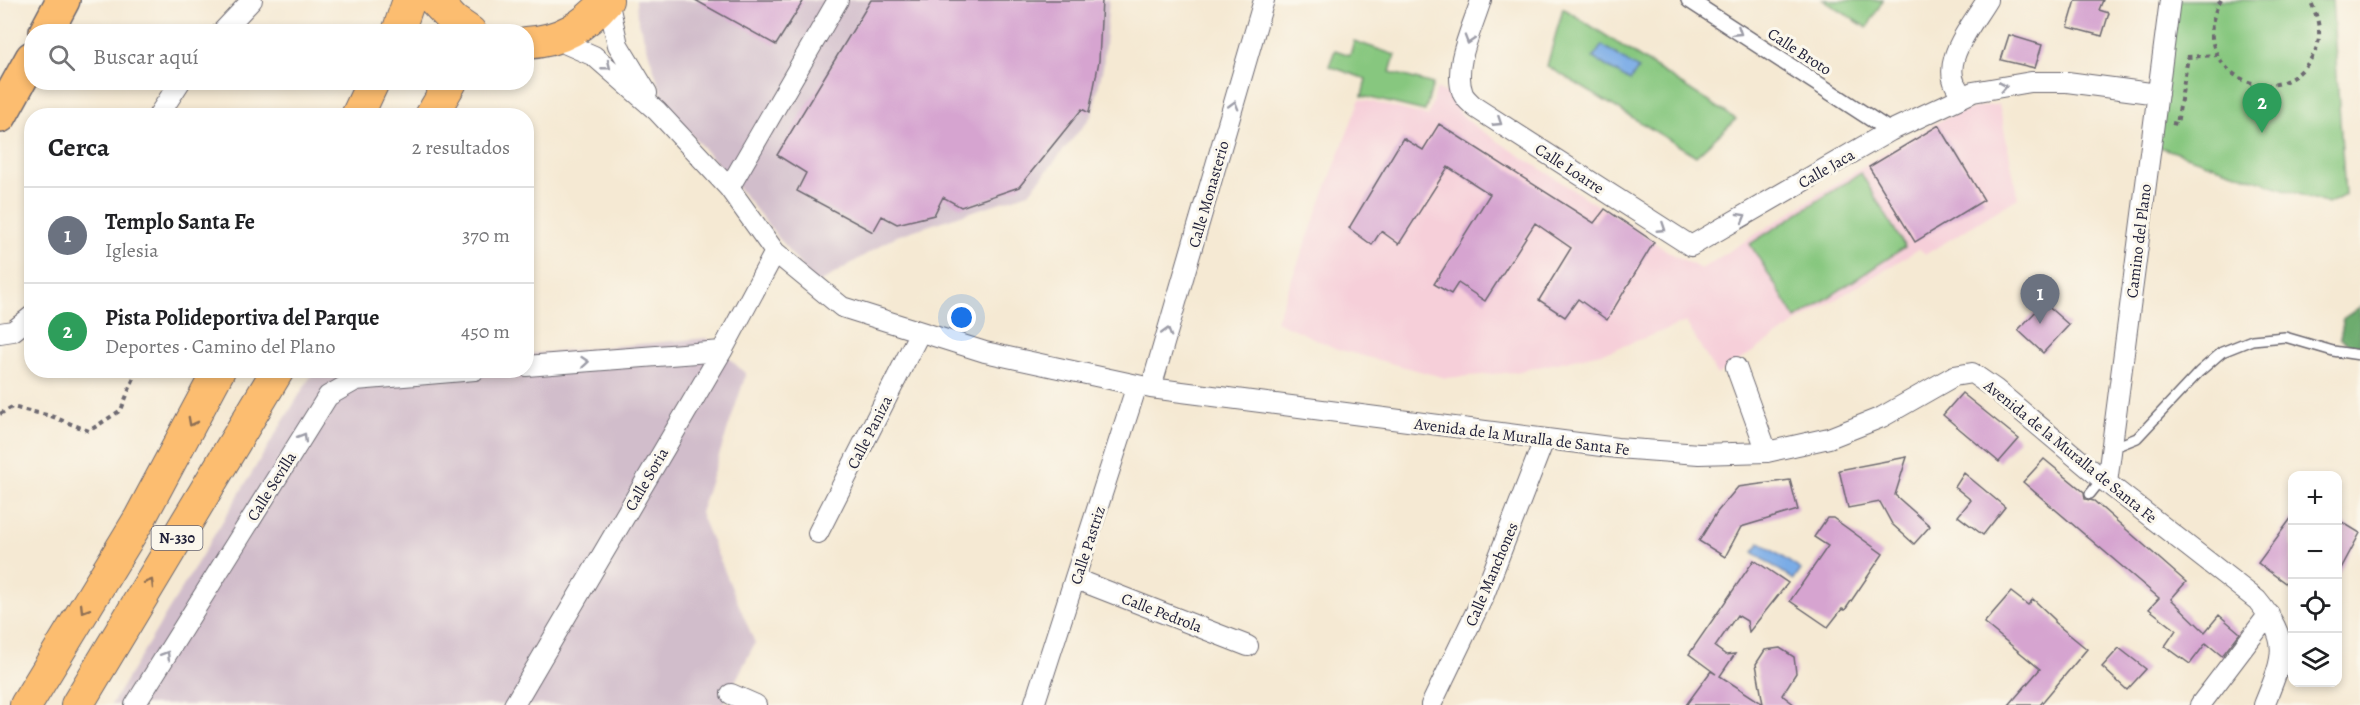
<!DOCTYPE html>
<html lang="es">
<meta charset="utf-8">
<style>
body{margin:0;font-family:Alegreya,serif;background:#f2f2f2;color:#202124}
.controls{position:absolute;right:18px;bottom:18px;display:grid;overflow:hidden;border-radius:12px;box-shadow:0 3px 9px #0003}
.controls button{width:54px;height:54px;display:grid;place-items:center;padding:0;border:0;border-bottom:2px solid #e0e0e0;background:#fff;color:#202124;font:30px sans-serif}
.you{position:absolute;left:962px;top:318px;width:21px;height:21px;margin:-15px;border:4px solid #fff;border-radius:50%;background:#1a73e8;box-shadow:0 0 0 9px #1a73e833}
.badge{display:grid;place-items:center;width:39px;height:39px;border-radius:50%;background:#ea580c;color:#fff;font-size:20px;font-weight:700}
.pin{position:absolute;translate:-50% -50px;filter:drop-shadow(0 2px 3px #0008)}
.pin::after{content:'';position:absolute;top:32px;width:21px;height:18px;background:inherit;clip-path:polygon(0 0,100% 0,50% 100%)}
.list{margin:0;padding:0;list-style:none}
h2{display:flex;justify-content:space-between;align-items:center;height:78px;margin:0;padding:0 24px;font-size:26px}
h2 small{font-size:20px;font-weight:400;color:#757577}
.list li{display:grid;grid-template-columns:39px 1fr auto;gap:18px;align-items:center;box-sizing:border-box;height:96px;padding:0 24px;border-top:2px solid #e0e0e0}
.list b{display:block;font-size:22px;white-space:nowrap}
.list p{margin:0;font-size:20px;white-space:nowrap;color:#757577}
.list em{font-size:20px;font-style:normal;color:#757577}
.icon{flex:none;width:33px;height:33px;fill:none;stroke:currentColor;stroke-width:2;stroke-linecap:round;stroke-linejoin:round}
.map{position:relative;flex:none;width:2360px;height:705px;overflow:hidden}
.search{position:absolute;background:#fff;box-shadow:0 3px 9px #0003;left:24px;top:24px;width:510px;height:66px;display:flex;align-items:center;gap:15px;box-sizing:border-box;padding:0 21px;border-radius:24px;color:#757577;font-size:22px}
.panel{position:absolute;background:#fff;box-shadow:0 3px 9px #0003;left:24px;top:108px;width:510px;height:270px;border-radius:24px}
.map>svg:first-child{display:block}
.built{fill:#f6cfd9}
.industrial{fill:#d1bdcb}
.green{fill:#87c77f;stroke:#54745d;stroke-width:1.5}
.forest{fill:#6dac6e;stroke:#486754;stroke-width:1.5}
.water{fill:#7aace6;stroke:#4e6790;stroke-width:1.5}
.building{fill:#d6a4d0}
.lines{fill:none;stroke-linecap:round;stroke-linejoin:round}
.service-casing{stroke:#6c6870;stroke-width:12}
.pedestrian-casing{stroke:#6c6870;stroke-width:18}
.minor-casing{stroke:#6c6870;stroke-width:22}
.trunk-casing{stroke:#6c6870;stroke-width:34}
.motorway-casing{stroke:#6c6870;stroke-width:36}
.path{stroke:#6c6870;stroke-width:4;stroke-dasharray:4.5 4.5;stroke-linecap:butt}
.service{stroke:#fff;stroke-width:9}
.pedestrian{stroke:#fff;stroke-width:15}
.minor{stroke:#fff;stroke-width:20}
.trunk{stroke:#fcbd6f;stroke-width:32}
.motorway{stroke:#fcbd6f;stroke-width:33}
.oneway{stroke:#9c9ca7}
.oneway2{stroke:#8f7055}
.labels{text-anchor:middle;stroke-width:6;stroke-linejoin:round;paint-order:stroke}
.shield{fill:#fbf7ec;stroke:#636270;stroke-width:1.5}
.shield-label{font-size:15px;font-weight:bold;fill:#22223b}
.street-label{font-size:16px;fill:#22223b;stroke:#fbf7ec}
</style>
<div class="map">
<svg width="2360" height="705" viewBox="0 0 2360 705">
<rect width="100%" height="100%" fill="#fbf7ec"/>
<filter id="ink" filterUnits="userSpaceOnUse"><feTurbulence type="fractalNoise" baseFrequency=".0167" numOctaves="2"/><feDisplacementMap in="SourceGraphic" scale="12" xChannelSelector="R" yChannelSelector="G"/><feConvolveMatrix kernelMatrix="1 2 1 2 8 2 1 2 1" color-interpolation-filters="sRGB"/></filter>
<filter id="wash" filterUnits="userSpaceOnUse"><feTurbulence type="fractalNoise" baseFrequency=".008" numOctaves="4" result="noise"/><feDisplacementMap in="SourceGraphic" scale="24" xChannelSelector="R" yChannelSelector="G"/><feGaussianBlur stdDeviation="1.35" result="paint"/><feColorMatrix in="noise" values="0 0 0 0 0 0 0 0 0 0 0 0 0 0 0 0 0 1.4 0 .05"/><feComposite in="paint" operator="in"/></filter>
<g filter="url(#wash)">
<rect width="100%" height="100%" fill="#f5e9d3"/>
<path class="built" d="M1437 88 1452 97 1458 111 1473 125 1674 255 1701 269 1886 152 1945 118 1974 108 1999 104 2018 198 1926 254 1919 249 1803 319 1717 375 1686 322 1610 351 1516 372 1446 378 1337 349 1276 321 1360 99 1428 116Z"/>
<path class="industrial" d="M636 0H1109L1103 67 1092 115 1029 193 896 236 816 285 745 196 665 104 637 16Z
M707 338 746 374 700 513 755 643 723 705H111L312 374 348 370H526L527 354Z"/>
<path class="green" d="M1823 0H1883L1867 28Z
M2171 0H2332L2345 195 2328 204 2151 144Z
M1563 8 1736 119 1696 156 1547 66Z
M1354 41 1395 55 1390 72 1433 84 1425 111 1362 96 1366 79 1329 66 1335 50 1350 55Z
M1861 173 1905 247 1796 319 1750 244Z"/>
<path class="forest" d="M2360 307V351L2340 338 2344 318Z"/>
<path class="water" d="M1602 45 1638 69 1630 81 1593 58Z
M1760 542 1801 570 1794 580 1753 552Z"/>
<g id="blocks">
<path class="building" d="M695 0H804L776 45Z
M871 0H1102L1099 61 1089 113 1082 109 1019 187 961 207 943 197 934 215 897 224 882 216 873 232 797 191 806 173 777 155Z
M2076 0H2103L2099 10 2109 13 2102 36 2068 27Z
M2009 35 2042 45 2035 68 2001 60Z
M1439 124 1594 223 1605 209 1654 242 1607 320 1578 299 1565 317 1539 300 1571 248 1535 223 1485 301 1458 283 1451 294 1434 284 1490 194 1448 167 1399 244 1381 231 1372 245 1349 228 1403 138 1423 150Z
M1939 125 1984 200 1915 242 1869 167Z
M2044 303 2069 325 2043 353 2018 330Z
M1962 393 2019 439 1999 462 1943 415Z
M1907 457 1895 495 1930 526 1914 544 1892 524 1880 502 1848 508 1839 470Z
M2044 459 2084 492 2085 499 2094 501 2186 582 2171 599 2205 632 2219 615 2240 633 2222 656 2206 643 2190 664 2165 646 2176 630 2149 609 2159 598 2023 482Z
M1964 473 2005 507 1983 535 1958 516 1971 500 1955 487Z
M1790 480 1798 510 1741 527 1725 557 1699 541 1717 512 1738 487Z
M2292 517V588L2258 563Z
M1827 518H1833L1883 554 1845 610 1842 609 1828 627 1790 601 1828 546 1814 537Z
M2337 519 2360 533 2337 576Z
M1754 560 1788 583 1749 632 1747 621 1737 615 1715 647 1726 655 1735 654 1720 676 1763 704 1756 664 1765 650 1780 648 1794 657 1796 673 1782 695 1795 705H1686L1711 671 1716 674 1689 654Z
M2011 592 2028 605 2033 599 2055 620 2054 622 2087 649 2040 705H2009L2040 669 1984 623Z
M2119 648 2146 669 2127 690 2102 667Z"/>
</g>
</g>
<g filter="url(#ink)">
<use href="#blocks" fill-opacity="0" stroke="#6c6870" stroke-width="1.5"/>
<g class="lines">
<g class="service-casing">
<path id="service" d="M2112 448 2137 438 2199 372 2222 352 2252 340 2285 337 2333 351 2360 355
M2090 494 2102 479"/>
</g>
<g class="pedestrian-casing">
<path id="pedestrian" d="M1689 0 1890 131"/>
</g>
<g class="minor-casing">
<path id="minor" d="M608 0 618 45 647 93
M1481 0C1473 27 1452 66 1463 94 1466 100 1472 104 1476 108L1691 246 1890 131 1973 92 2031 82H2067L2158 94
M222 32 252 0
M555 39 594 56 657 111 729 188 775 252 842 307 985 352 1151 388 1617 448 1699 454 1767 452 1829 438 1882 417 1954 376 1972 373 1995 389 2102 479 2257 600C2292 642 2283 658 2264 705
M1964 96C1933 69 1971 27 1987 0
M158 116 180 82
M729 188 838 0
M0 333 13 331 32 316
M526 366 722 351
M1736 367 1767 452
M1151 388 1264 0
M2107 483 2170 0
M818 533 920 332
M1076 579 1248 646
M731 694 756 705
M135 705 328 396 356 380 475 370
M514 705 722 351 775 252
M1034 705 1137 385
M1431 705 1484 595 1544 440
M2200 705 2269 614"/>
</g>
<g class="trunk-casing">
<path id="trunk" d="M434 0 454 21 470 32
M398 32 409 0
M526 43C561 41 585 26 607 0
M357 116 373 82
M431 116 451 82
M26 705 140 518 219 370
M77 705 278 370"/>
</g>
<g class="motorway-casing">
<path id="motorway" d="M46 32 63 0
M0 116 32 58"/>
</g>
<path class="path" d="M2221 0C2182 66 2275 120 2312 57 2324 38 2319 19 2310 0
M2187 57 2216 55
M2172 123 2177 124 2188 57
M0 414 12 407 51 416 89 431 121 410 137 370"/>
<use href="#service" class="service"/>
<use href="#pedestrian" class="pedestrian"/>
<use href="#minor" class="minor"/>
<use href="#trunk" class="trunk"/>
<use href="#motorway" class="motorway"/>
</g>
<defs><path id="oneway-chevron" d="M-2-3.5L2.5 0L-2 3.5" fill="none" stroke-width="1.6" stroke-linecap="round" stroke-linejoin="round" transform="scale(1.5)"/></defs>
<g class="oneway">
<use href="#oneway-chevron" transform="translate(1738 32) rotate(33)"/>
<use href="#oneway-chevron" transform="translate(1469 40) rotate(107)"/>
<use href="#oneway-chevron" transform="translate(607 66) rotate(39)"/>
<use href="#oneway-chevron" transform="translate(2003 87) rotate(-10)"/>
<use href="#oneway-chevron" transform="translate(1234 105) rotate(-74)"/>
<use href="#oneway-chevron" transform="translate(1498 122) rotate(33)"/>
<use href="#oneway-chevron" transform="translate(1742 217) rotate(-30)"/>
<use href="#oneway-chevron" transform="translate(1662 228) rotate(33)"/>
<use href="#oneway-chevron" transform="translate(1167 332) rotate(-74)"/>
<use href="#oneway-chevron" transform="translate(585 362) rotate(-5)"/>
<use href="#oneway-chevron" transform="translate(303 437) rotate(-58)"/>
<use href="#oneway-chevron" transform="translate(166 655) rotate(-58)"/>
</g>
<g class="oneway2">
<use href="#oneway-chevron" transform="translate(192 422) rotate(118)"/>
<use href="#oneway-chevron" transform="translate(150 583) rotate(-59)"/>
<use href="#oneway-chevron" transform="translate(84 609) rotate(121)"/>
</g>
</g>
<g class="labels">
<rect class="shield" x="151.5" y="526" width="51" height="24" rx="4.5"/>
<g class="shield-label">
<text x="177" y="543">N-330</text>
</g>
<g class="street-label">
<text transform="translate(1800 51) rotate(33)" y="6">Calle Broto</text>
<text transform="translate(1570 168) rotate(33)" y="6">Calle Loarre</text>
<text transform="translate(1826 168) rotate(-30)" y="6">Calle Jaca</text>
<text transform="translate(1208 194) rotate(-74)" y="6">Calle Monasterio</text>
<text transform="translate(2138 241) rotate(-83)" y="6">Camino del Plano</text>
<text transform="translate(869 432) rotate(-63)" y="6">Calle Paniza</text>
<text transform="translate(1522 436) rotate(7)" y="6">Avenida de la Muralla de Santa Fe</text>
<text transform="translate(2071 451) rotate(39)" y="6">Avenida de la Muralla de Santa Fe</text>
<text transform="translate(646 479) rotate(-60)" y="6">Calle Soria</text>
<text transform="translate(271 486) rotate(-58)" y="6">Calle Sevilla</text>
<text transform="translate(1087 545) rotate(-72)" y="6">Calle Pastriz</text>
<text transform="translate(1491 574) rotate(-67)" y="6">Calle Manchones</text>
<text transform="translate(1162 612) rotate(21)" y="6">Calle Pedrola</text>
</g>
</g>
</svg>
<div class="controls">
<button>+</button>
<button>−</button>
<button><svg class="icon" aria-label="locate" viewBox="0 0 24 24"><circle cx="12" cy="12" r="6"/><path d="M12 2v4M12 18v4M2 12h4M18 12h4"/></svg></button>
<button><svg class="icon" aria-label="layers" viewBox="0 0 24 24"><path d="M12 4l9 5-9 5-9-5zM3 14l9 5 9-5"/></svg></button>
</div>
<div class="you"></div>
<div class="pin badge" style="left:2040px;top:324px;background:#6b7280">1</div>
<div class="pin badge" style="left:2262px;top:133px;background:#2e9e5b">2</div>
<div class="search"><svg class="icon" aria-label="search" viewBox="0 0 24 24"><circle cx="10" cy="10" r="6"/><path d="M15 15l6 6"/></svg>Buscar aquí</div>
<section class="panel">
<h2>Cerca<small>2 resultados</small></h2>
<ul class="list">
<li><span class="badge" style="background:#6b7280">1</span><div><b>Templo Santa Fe</b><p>Iglesia</p></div><em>370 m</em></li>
<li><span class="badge" style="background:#2e9e5b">2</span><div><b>Pista Polideportiva del Parque</b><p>Deportes · Camino del Plano</p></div><em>450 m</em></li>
</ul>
</section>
</div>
